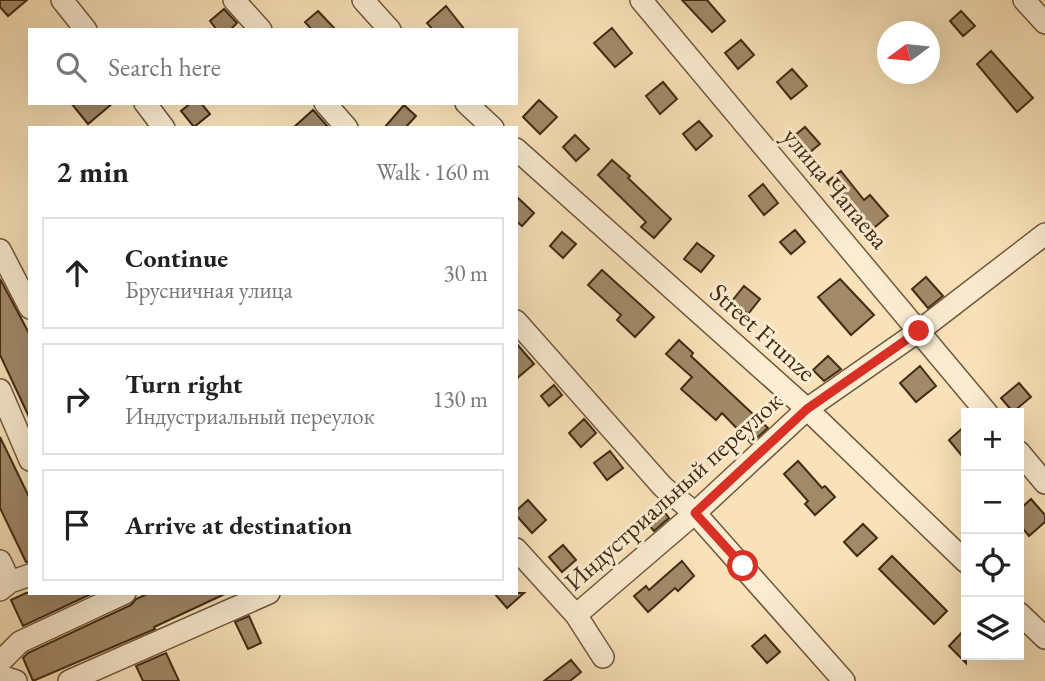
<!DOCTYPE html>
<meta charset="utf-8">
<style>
body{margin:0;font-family:"EB Garamond",serif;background:#f6f6f6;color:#222}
.controls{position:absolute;right:21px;bottom:21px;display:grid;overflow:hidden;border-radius:0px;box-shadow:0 7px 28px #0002}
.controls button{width:63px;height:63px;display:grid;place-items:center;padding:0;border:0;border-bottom:2px solid #e0e0e0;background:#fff;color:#222;font:35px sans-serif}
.compass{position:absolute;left:877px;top:21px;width:63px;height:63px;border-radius:50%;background:#fff;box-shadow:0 7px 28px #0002;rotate:255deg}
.stop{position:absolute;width:21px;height:21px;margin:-16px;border:5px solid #d93025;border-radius:50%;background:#fff}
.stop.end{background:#d93025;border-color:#fff;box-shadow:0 2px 7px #0008}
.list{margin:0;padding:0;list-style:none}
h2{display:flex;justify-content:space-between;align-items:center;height:91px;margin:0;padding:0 28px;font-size:30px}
h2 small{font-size:23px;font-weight:400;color:#767676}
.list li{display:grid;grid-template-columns:46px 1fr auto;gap:21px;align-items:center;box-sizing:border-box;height:112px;margin:0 14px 14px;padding:0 14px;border:2px solid #e0e0e0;border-radius:0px}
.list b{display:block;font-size:26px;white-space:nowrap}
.list p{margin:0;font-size:23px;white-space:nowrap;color:#767676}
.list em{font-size:23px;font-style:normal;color:#767676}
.icon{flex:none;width:38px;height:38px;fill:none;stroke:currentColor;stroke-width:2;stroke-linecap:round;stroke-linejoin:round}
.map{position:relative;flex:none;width:1045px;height:681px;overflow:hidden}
.search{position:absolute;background:#fff;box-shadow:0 7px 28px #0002;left:28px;top:28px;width:490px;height:77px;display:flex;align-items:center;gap:18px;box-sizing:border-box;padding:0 24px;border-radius:0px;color:#767676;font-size:26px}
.panel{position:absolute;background:#fff;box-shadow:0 7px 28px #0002;left:28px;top:126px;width:490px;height:469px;border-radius:0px}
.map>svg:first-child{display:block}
.building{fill:#a28a69;stroke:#432b12;stroke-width:2}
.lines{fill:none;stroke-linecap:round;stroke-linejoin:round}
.minor-casing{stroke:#70593c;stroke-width:24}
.minor{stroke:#fbecd2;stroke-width:21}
.route{stroke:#d93025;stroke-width:9}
.labels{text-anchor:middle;stroke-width:6;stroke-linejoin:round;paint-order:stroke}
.street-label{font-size:26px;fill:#432b12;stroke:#fbecd2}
</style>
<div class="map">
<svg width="1045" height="681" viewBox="0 0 1045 681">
<rect width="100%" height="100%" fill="#f9e2b9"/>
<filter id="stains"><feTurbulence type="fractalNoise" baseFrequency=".00286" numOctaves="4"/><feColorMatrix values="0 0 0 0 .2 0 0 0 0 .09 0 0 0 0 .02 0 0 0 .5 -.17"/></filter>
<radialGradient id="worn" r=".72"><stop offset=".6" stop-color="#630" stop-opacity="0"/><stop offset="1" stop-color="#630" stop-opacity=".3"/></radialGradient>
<path class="building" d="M0 0H27L8 16 0 7Z
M682 0H707L725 21 712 32Z
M446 6 465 30H433L427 23Z
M224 9 237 23 230 30H217L210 21Z
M318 11 336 30H312L305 22Z
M961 11 975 26 963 36 950 21Z
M612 28 632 53 615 67 594 43Z
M741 40 754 55 738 69 725 53Z
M991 51 1033 98 1017 112 977 64Z
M792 69 807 86 791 99 777 82Z
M663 82 677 99 660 114 646 96Z
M539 100 557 117 540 134 523 117Z
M71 103H113L88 124Z
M191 103H201L210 114 194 127 181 111Z
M404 105 416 116 405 128H384Z
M313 110 329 128H293Z
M699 121 712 136 696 150 683 134Z
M805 127 820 144 804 157 789 140Z
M575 135 589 149 576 161 563 147Z
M612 160 630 176 628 178 671 219 654 238 641 227 646 222 598 175Z
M841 171 864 200 870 195 888 216 868 233 827 182Z
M763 184 778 203 764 215 749 196Z
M516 196 534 213 522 226 516 221Z
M795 230 805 242 791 254 780 242Z
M562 232 576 244 563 258 550 246Z
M697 243 714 256 701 272 684 259Z
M602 270 654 317 635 337 617 320 621 315 588 285Z
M926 277 943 296 928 308 912 289Z
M0 279 30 335V419L0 355Z
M840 279 874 315 851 335 818 297Z
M744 286 760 299 748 314 732 301Z
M679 340 693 353 691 356 768 428 751 443 722 413 716 420 681 389 692 377 666 354Z
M516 343 534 364 516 379Z
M828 356 841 369 824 381 813 370Z
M920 366 936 386 916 402 900 383Z
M1019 383 1031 397 1013 412 1001 398Z
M554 385 562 395 549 406 541 396Z
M584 419 596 433 581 447 569 433Z
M966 425V461L949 440Z
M0 437 30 499V562H26L0 508Z
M610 451 623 468 607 480 594 463Z
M798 461 822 488 825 486 835 497 815 515 805 504 808 501 784 474Z
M1031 499 1045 515V522L1029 536 1019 524V510Z
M528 500 546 520 532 533 516 515V511Z
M659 505 669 518 654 531 643 518Z
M863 524 877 538 857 556 844 542Z
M563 545 576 560 562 572 549 557Z
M892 556 947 611 934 624 879 569Z
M682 561 694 576 678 591 675 588 648 612 634 596 646 586 649 590Z
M26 593H93L23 626 11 600Z
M149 593H227L154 627 155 629 33 681 23 658 28 653 131 605 136 599Z
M494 593H524L507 608Z
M249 616 261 643 248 649 235 622Z
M966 628V663L949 646Z
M765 635 780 652 767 663 752 646Z
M166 653 179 681H143L136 666Z
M571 660 581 672 570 681H544Z"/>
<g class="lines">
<g class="minor-casing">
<path id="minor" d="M62 0 86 30
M234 0 261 30
M363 0 390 30
M641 0 987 413
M1024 0 1045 23
M145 103 164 128
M325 103 347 128
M466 103 493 128
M516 149 807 409 966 562
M0 250 30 308
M516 321 663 487 695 513 844 681
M0 390 30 460
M1019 452 1045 483
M516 549 576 615 603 657
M0 561 10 582
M0 590 10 582 30 575
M1019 613 1045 638
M576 615 695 513 807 409 919 331 1045 234
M0 662 20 642 125 593
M0 676 16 681
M69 681 269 593"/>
</g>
<use href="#minor" class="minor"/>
</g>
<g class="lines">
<path class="route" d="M743 566 695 513 807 409 919 331"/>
</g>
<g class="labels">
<g class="street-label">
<text transform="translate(836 188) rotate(50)" y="9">улица Чапаева</text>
<text transform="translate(763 332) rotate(42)" y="9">Street Frunze</text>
<text transform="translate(673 491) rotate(-42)" y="9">Индустриальный переулок</text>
</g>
</g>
<rect width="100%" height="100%" filter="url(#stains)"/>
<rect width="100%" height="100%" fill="url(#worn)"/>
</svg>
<div class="controls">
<button>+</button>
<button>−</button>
<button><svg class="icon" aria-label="locate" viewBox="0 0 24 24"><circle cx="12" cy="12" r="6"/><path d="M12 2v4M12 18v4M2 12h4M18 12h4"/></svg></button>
<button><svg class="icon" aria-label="layers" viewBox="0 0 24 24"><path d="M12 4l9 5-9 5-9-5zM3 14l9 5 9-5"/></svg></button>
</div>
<svg class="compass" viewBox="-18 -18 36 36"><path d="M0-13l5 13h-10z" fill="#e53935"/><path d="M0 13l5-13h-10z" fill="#767676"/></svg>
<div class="stop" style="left:743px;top:566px"></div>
<div class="stop end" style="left:919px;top:331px"></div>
<div class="search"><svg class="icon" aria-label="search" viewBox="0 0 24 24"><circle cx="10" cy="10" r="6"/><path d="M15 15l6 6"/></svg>Search here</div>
<section class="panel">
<h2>2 min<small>Walk · 160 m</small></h2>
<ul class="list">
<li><svg class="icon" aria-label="ahead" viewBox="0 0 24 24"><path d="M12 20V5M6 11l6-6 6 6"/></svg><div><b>Continue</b><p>Брусничная улица</p></div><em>30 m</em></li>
<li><svg class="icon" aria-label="right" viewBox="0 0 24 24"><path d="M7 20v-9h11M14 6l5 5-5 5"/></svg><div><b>Turn right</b><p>Индустриальный переулок</p></div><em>130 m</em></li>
<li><svg class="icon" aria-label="arrive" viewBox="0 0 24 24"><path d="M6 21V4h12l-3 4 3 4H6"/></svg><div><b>Arrive at destination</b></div></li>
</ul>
</section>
</div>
